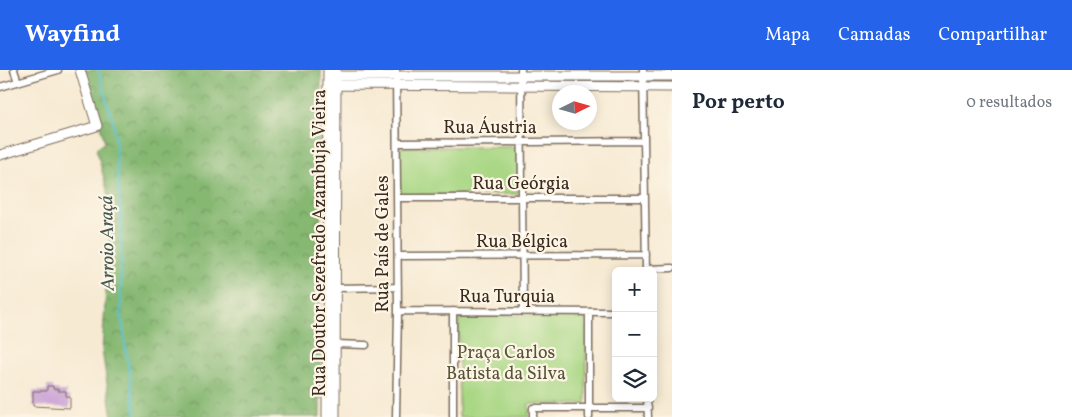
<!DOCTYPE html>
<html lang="pt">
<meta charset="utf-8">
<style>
body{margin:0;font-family:Vollkorn,serif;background:#f2f2f3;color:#1f2937}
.controls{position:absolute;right:15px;bottom:15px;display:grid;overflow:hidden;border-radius:8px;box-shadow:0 2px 12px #0003}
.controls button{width:45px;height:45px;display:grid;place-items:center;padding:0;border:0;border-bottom:1px solid #e0e1e3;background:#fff;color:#1f2937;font:25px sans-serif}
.compass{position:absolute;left:552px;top:15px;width:45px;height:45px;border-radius:50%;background:#fff;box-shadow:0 2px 12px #0003;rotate:85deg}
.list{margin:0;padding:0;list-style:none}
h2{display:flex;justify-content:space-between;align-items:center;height:65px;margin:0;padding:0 20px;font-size:21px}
h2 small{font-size:16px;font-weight:400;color:#747a83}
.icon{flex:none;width:28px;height:28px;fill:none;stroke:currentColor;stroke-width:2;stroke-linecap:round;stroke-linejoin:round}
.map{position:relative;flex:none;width:672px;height:347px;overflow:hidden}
header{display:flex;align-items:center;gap:30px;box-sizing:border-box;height:70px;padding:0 25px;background:#2563eb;color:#fff}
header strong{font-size:24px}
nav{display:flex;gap:28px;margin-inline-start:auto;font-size:18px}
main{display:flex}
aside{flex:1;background:#fff}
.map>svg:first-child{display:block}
.green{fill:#a9d784;stroke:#728051}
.forest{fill:url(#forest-crowns);stroke:#607148}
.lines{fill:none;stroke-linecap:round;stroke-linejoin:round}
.stream{stroke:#55c1cf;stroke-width:2}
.building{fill:#c296d3}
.street-casing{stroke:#7d6d5d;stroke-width:9}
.secondary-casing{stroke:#7d6d5d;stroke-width:11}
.street{stroke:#fff;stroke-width:6}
.secondary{stroke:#fff;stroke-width:9}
.labels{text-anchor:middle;stroke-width:4.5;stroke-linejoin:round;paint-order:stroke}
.street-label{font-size:18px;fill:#3b2a1e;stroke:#fcf5e5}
.park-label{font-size:18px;fill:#565538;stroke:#fcf5e5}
.water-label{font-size:19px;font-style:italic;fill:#435753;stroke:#fcf5e5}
</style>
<header>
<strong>Wayfind</strong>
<nav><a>Mapa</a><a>Camadas</a><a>Compartilhar</a></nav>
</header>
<main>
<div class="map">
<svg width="672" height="347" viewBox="0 0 672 347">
<defs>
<pattern id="forest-crowns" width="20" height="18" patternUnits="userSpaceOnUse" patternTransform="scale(1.25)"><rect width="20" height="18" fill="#86b872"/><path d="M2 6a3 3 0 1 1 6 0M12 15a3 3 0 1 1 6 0" fill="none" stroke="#6f965d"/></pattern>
</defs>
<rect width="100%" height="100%" fill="#fcf5e5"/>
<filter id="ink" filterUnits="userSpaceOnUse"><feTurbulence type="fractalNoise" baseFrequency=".02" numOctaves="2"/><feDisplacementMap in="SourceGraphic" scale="10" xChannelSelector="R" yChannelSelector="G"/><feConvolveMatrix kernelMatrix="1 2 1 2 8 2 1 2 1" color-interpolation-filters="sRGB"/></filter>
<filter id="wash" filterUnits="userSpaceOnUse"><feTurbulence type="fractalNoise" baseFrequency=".0096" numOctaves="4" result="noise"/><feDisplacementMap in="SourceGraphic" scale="20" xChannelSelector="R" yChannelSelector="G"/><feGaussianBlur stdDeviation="1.12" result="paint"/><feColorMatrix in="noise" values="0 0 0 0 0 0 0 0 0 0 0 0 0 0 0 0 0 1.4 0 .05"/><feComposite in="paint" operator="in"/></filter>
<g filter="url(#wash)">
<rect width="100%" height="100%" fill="#f7ead3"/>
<path class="green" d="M400 77H518V124L400 125Z
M586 245V334H529V347H459V246Z"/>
<path class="forest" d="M83 0H321L320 347H112L102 280 110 158 107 120 96 78 105 72Z"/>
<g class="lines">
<path class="stream" d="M98 0 114 55 121 147V245L136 347"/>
</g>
<g id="blocks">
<path class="building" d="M47 316H53V319H59L58 321H66V326L70 327V338L33 336V321H47Z"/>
</g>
</g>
<g filter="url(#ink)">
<use href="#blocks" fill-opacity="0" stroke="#7d6d5d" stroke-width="1"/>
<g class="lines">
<g class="street-casing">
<path id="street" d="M14 0 18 12
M521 0 523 241
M643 0 646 201
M0 17 58 0
M397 73 644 71
M397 128H645
M398 186 646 185
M646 199 672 198
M335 218 398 217
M398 241 616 242
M453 241V347
M589 242V347
M335 274 366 275
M647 328 648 347
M396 347 398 241 396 0
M533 347V338H648"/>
</g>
<g class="secondary-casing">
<path id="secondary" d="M330 6H672
M330 15 672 17
M0 85 97 56 80 0
M327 347 328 0
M335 347 336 0"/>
</g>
<use href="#street" class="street"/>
<use href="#secondary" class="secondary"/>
</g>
</g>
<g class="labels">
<g class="street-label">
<text x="490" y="63">Rua Áustria</text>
<text x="521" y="119">Rua Geórgia</text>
<text x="522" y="177">Rua Bélgica</text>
<text transform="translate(319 173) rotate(-90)" y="6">Rua Doutor Sezefredo Azambuja Vieira</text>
<text transform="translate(382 174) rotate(-90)" y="6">Rua País de Gales</text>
<text x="507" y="232">Rua Turquia</text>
</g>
<g class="park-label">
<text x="506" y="288">Praça Carlos<tspan x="506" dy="21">Batista da Silva</tspan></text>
</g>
<g class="water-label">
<text transform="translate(106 173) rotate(-91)" y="7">Arroio Araçá</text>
</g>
</g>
</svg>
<div class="controls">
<button>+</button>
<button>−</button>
<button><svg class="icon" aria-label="layers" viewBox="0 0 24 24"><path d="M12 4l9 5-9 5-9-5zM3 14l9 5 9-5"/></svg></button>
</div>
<svg class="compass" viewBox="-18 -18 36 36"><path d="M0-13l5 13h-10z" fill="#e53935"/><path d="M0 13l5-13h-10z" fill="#747a83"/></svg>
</div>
<aside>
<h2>Por perto<small>0 resultados</small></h2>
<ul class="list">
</ul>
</aside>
</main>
